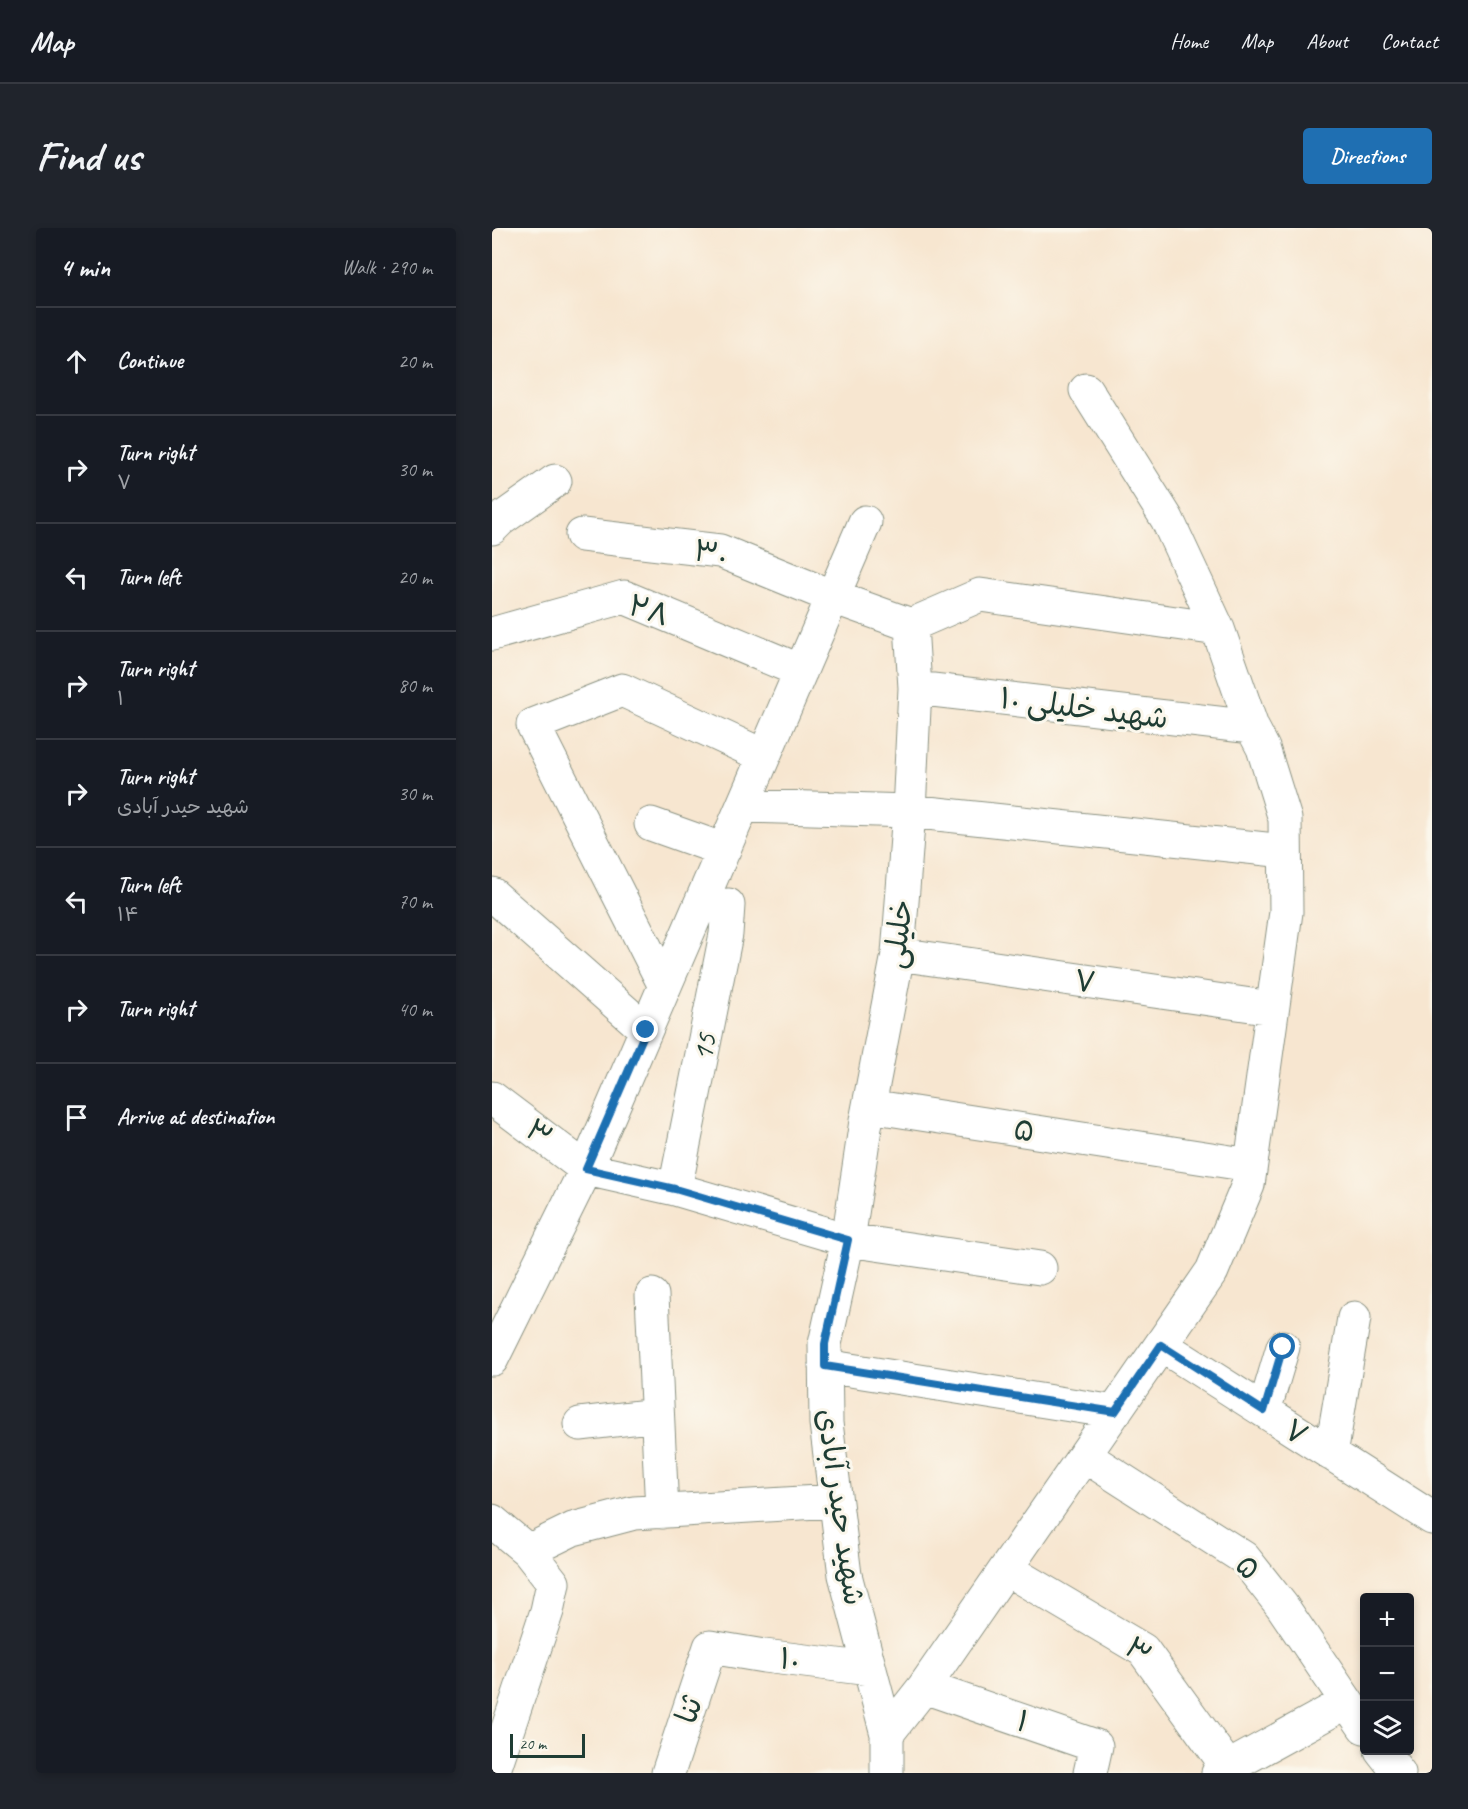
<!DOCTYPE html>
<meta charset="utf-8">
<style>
body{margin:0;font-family:Caveat,"Playpen Sans Arabic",sans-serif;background:#20242c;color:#f1f3f6}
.controls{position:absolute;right:18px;bottom:18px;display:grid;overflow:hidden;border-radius:6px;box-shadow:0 3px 9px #0003}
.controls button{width:54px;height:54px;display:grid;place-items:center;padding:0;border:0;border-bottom:2px solid #363941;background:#171b24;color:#f1f3f6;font:30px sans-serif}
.scale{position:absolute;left:18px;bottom:15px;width:75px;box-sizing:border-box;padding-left:6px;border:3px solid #1f3d34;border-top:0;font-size:16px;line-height:21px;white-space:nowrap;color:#1f3d34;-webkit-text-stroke:4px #fbf7ec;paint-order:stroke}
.stop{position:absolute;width:18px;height:18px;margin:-14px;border:4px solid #1f6fb2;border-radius:50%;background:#fff}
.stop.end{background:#1f6fb2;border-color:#fff;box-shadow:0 2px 6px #0008}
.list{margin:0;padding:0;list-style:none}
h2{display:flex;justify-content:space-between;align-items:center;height:78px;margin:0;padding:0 24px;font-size:26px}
h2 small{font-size:20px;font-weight:400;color:#9ea1a6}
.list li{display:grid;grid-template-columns:39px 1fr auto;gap:18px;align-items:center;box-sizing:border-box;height:108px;padding:0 24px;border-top:2px solid #363941}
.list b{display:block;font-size:22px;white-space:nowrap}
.list p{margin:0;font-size:20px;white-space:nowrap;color:#9ea1a6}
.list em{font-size:20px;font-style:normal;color:#9ea1a6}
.icon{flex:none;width:33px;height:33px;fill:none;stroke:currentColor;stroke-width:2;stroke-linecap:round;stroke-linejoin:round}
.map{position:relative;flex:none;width:940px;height:1545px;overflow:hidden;border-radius:6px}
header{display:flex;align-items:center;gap:36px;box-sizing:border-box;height:84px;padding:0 30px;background:#171b24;border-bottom:2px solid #363941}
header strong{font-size:28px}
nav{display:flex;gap:33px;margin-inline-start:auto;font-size:21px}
.intro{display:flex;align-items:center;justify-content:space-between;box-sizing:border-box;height:144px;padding:0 36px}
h1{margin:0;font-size:42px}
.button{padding:15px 27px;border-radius:6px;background:#1f6fb2;color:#fff;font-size:21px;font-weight:700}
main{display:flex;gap:36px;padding:0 36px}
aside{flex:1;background:#171b24;border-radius:6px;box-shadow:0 3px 9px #0003}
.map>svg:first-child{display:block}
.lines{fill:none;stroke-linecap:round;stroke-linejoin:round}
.minor-casing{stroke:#8b9282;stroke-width:35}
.minor{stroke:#fff;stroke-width:33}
.route{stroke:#1f6fb2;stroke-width:8}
.labels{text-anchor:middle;stroke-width:6;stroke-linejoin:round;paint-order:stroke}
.street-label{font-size:30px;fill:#1f3d34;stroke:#fbf7ec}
</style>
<header>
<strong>Map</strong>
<nav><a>Home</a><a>Map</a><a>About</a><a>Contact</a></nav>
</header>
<div class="intro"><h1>Find us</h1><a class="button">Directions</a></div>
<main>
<aside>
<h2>4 min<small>Walk · 290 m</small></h2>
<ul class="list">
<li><svg class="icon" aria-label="ahead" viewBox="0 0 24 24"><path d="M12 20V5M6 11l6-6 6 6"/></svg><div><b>Continue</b></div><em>20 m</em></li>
<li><svg class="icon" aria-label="right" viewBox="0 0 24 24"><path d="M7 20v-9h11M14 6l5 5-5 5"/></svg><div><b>Turn right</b><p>۷</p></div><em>30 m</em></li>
<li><svg class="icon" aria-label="left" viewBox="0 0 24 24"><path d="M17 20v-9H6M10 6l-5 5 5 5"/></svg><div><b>Turn left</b></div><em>20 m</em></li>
<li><svg class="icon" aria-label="right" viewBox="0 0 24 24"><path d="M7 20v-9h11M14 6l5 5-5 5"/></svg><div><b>Turn right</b><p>۱</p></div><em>80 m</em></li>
<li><svg class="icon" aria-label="right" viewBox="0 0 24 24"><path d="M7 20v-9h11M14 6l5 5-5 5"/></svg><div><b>Turn right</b><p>شهید حیدر آبادی</p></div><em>30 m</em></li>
<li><svg class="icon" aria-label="left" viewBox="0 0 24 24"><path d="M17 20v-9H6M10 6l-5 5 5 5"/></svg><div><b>Turn left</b><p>۱۴</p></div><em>70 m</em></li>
<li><svg class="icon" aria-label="right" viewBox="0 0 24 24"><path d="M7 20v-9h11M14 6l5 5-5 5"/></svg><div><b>Turn right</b></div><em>40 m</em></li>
<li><svg class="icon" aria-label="arrive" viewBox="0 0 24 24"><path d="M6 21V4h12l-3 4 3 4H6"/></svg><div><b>Arrive at destination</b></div></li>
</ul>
</aside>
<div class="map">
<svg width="940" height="1545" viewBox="0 0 940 1545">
<rect width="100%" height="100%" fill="#fbf7ec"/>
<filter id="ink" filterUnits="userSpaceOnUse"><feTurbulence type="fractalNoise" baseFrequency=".0167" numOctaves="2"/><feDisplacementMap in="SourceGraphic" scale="12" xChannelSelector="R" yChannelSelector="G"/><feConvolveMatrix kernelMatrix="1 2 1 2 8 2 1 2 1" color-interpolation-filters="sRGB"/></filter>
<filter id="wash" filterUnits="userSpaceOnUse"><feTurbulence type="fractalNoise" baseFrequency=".008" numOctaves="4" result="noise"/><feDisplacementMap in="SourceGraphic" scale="24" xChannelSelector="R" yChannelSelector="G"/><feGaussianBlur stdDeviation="1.35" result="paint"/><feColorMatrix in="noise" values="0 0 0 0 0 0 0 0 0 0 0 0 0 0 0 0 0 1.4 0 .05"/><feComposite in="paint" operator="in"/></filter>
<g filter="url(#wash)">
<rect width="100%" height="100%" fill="#f7e6d0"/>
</g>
<g filter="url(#ink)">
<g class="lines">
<g class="minor-casing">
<path id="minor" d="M0 300 8 292 63 253
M90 307 228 323 341 369 419 397 488 367 726 401
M0 406 132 369 309 443
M423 460 760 499
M251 578 417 583 793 623
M159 596 232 622
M0 666 154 802
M406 726 780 780
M173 758 41 497 130 462 272 528
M0 870 94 941 183 961 356 1012 548 1040
M377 878 758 937
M183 961 234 706 236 677
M160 1067 170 1284
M669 1117 940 1290
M0 1131 94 941 373 294
M333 1138 623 1184
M772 1183 791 1119
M88 1196 165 1187
M839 1226 862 1090
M593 1228 752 1330 790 1378 872 1499
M0 1293 36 1323 61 1355 55 1383 1 1545
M36 1323 81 1301 142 1285 343 1273
M514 1341 651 1422 740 1545
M432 1459 604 1518 598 1545
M395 1506 432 1459 720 1043 756 957 794 684 793 591 771 520 760 499 726 401 675 291 594 162
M889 1522 907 1545
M176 1545 218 1419 272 1428 378 1441
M395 1545V1506L353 1347 334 1195 333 1116 356 1012 374 893 406 726 417 583 423 460 419 397
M726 1545 855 1474"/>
</g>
<use href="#minor" class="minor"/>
</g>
</g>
<g class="lines" filter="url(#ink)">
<path class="route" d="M154 802 94 941 183 961 356 1012 333 1116V1138L623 1184 669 1117 772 1183 791 1119"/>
</g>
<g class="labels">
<g class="street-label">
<text transform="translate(219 325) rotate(12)" y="10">۳۰</text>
<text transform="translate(157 382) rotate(18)" y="10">۲۸</text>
<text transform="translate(592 480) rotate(7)" y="10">شهید خلیلی ۱۰</text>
<text transform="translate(406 706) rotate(-83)" y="10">خلیلی</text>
<text transform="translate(593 753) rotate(8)" y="10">۷</text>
<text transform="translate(212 819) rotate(-79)" y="10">15</text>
<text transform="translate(532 902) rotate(9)" y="10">۵</text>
<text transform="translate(47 905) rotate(37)" y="10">۳</text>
<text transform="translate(804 1204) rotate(33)" y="10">۷</text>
<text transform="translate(349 1279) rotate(82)" y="10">شهید حیدر آبادی</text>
<text transform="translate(756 1339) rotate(45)" y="10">۵</text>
<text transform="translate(646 1423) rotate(39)" y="10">۳</text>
<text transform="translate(298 1431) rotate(7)" y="10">۱۰</text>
<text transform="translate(197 1482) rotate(-71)" y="10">ثنا</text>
<text transform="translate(531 1493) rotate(19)" y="10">۱</text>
</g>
</g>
</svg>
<div class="controls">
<button>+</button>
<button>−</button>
<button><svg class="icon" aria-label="layers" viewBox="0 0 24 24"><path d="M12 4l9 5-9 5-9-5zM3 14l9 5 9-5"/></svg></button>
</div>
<div class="scale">20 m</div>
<div class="stop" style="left:791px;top:1119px"></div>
<div class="stop end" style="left:154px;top:802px"></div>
</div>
</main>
